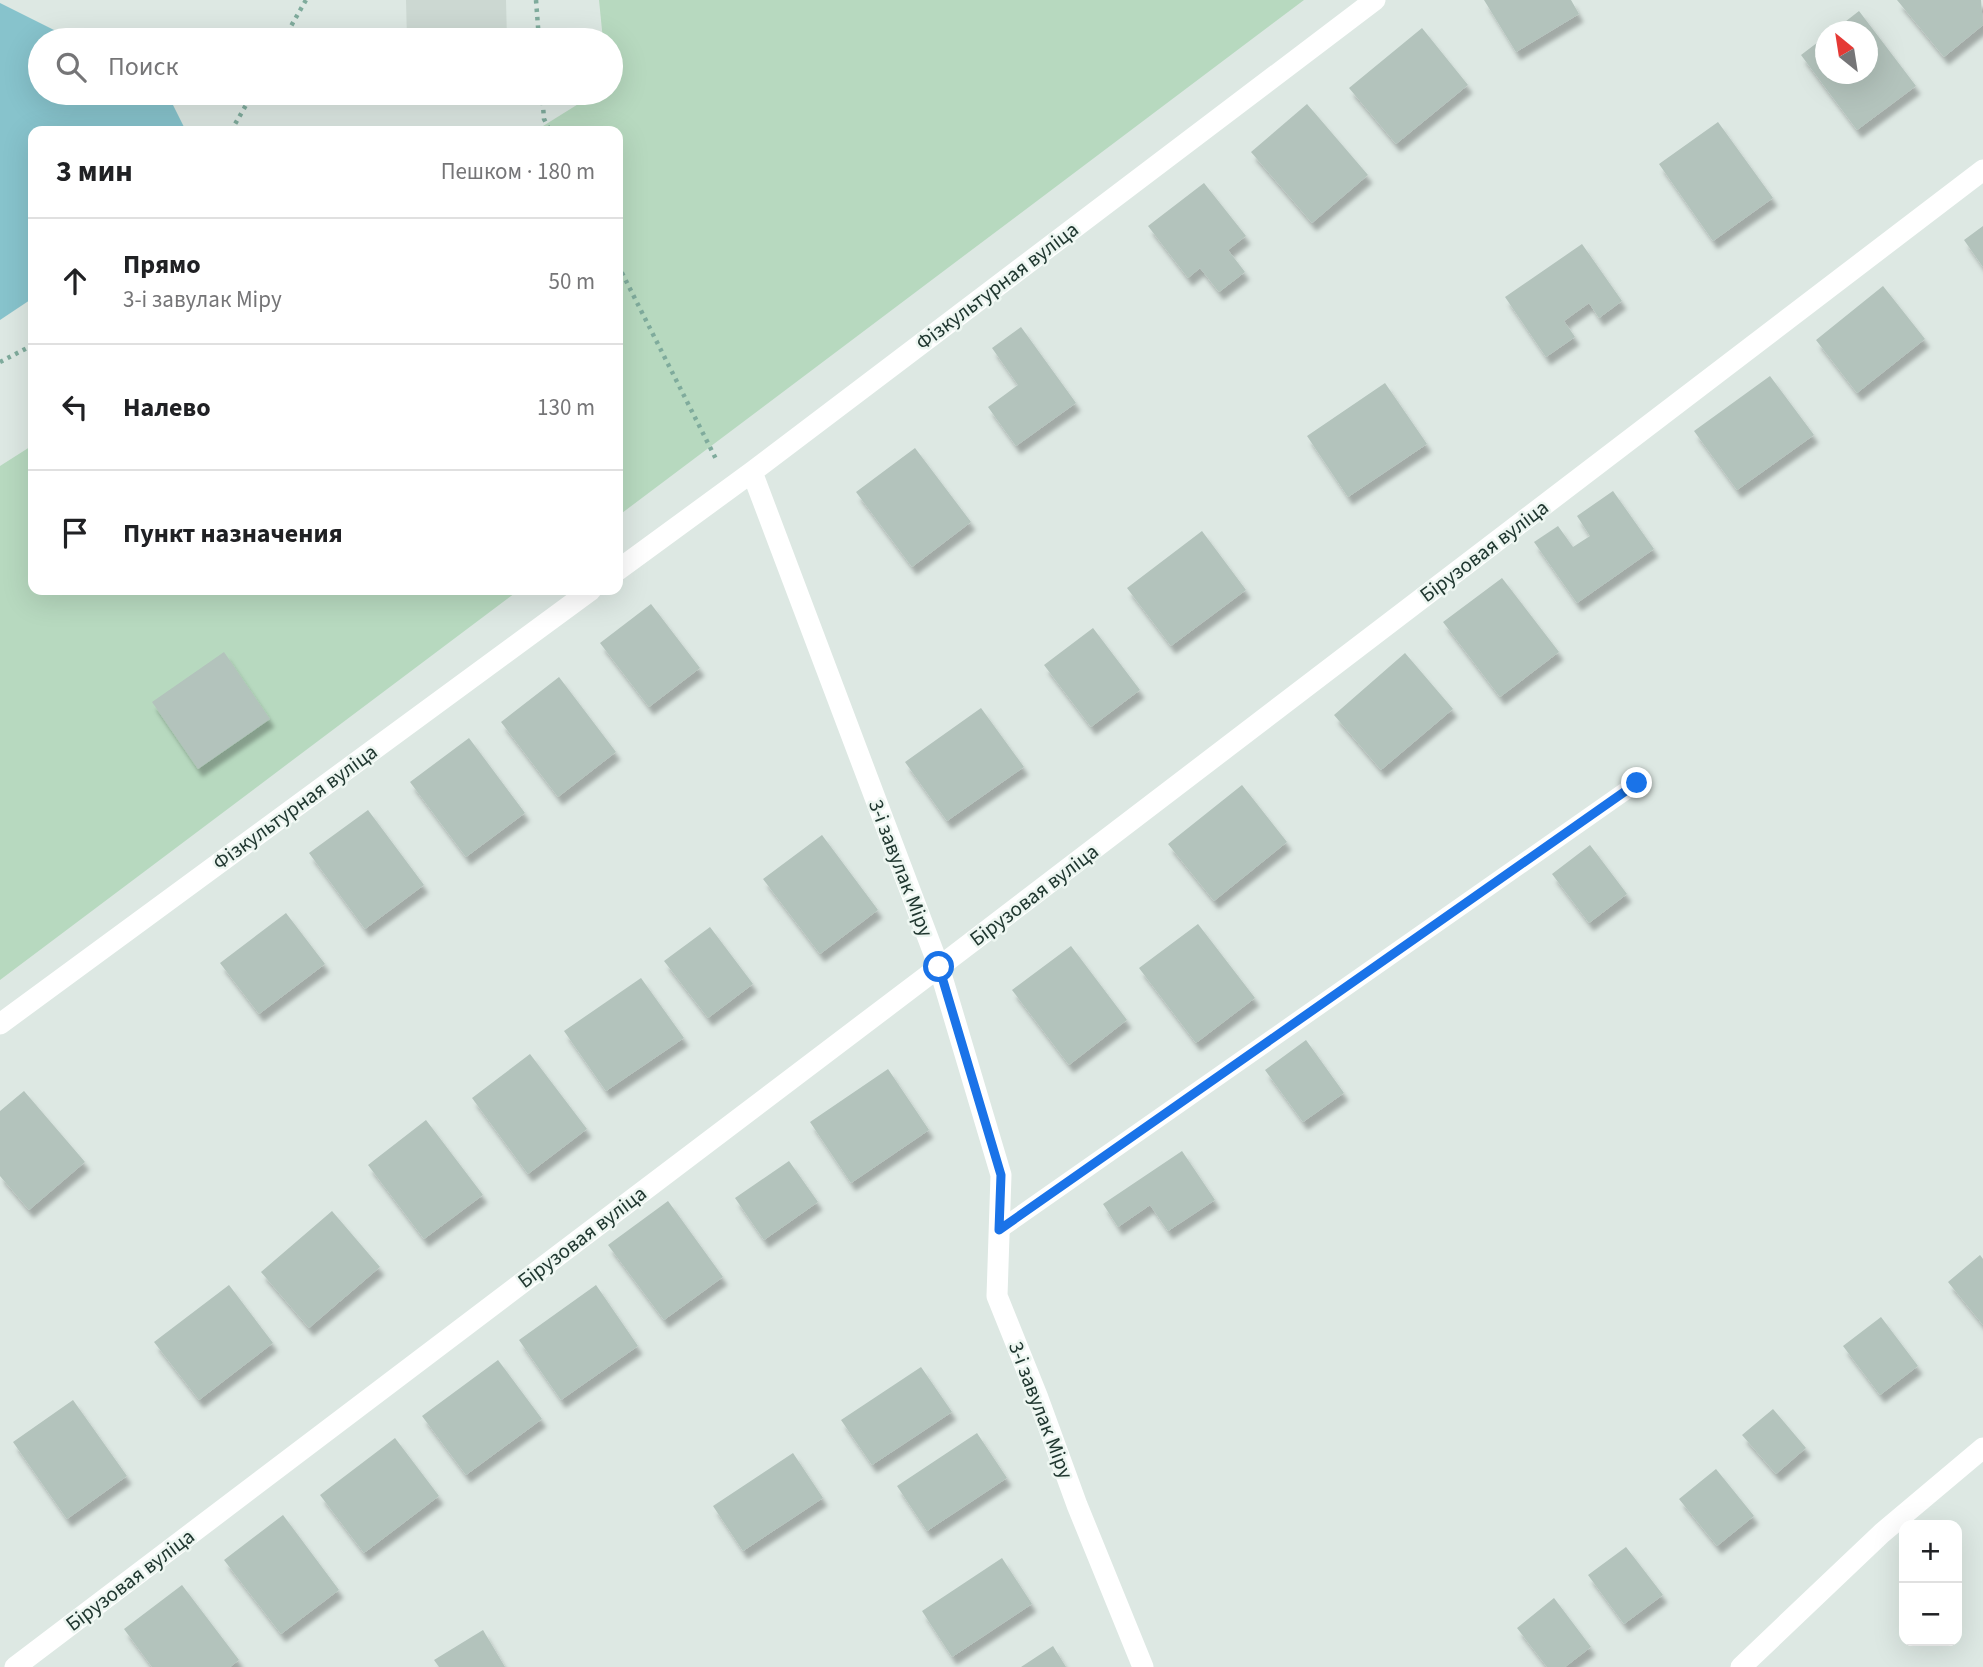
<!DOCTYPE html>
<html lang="ru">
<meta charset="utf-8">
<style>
body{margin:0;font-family:"Source Sans 3",sans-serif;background:#f2f2f2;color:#202124}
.controls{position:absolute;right:21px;bottom:21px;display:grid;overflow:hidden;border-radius:14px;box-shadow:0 7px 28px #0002}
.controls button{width:63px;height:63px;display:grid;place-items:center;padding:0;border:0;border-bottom:2px solid #e0e0e0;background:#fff;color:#202124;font:35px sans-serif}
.compass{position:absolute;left:1815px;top:21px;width:63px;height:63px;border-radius:50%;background:#fff;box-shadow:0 7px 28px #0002;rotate:330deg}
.stop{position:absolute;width:21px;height:21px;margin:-16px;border:5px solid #1a73e8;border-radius:50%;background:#fff}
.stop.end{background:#1a73e8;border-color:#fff;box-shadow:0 2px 7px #0008}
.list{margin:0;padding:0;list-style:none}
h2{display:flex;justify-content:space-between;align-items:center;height:91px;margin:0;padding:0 28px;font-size:30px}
h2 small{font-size:23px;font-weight:400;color:#757577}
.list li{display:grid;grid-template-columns:46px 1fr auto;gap:21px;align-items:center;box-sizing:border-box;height:126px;padding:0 28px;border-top:2px solid #e0e0e0}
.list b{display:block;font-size:26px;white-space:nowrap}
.list p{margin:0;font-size:23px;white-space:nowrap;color:#757577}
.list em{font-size:23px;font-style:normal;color:#757577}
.icon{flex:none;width:38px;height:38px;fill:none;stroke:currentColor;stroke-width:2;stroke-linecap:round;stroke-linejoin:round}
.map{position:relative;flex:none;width:1983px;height:1667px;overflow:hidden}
.search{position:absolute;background:#fff;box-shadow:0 7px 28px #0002;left:28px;top:28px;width:595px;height:77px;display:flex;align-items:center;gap:18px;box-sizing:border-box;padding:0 24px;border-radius:38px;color:#757577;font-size:26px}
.panel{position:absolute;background:#fff;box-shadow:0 7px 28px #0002;left:28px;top:126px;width:595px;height:469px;border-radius:14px}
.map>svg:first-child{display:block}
.built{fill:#ccd8d2}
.green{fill:#b7d9bf}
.water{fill:#87c3cc}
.building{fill:#b3c3bc;filter:url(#shadow)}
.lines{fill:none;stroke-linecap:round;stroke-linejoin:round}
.path{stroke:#7fab9c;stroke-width:4.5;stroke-dasharray:3.5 5;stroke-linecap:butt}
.service{stroke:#fff;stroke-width:18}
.minor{stroke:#fff;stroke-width:21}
.route{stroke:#1a73e8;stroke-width:9}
.labels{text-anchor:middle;stroke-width:5;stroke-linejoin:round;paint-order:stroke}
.street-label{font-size:21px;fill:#203730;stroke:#edf6f1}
</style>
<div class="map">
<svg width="1983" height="1667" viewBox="0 0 1983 1667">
<defs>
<filter id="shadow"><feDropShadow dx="4.5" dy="8" stdDeviation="2" flood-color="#0004"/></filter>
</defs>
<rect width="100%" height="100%" fill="#dde8e3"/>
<path class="built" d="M406 0H506L507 40H407Z
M409 93H509V96L409 97Z"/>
<path class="green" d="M599 0H1304L618 516V131H535L596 93H611V40H603Z
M33 445V590H519L0 980V466Z"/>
<path class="water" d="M0 3 74 40H40V93H167L186 131H33V298L0 320Z"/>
<path class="building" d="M1484 0H1571L1579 14 1516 52Z
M1897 0H1981L1983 25 1944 57Z
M1859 11 1916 86 1857 130 1801 55 1826 36V74H1868V32H1832Z
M1422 28 1468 85 1396 144 1349 88Z
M429 30 485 32V40H429Z
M1307 104 1368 175 1312 223 1251 152Z
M1718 122 1773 198 1713 241 1659 164Z
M1204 183 1246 236 1228 250 1245 272 1219 292 1200 268 1188 278 1148 226Z
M1983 226V267L1964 240Z
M1582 244 1622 301 1599 318 1589 303 1564 321 1575 337 1546 357 1505 297Z
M1883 286 1925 339 1857 393 1816 340Z
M1021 327 1076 403 1016 446 988 407 1018 385 992 348Z
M1770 376 1814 435 1737 490 1694 431Z
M1385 383 1427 444 1348 497 1307 436Z
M915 448 971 522 912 567 856 492Z
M1613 491 1654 549 1577 603 1534 542 1558 526 1573 547 1590 536 1577 516Z
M1202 531 1246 590 1171 646 1127 588Z
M1502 578 1559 652 1500 697 1443 622Z
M651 604 700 668 649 707 600 643Z
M1093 628 1140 690 1091 727 1044 665Z
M224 652 270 719 198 769 152 702Z
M1405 653 1453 709 1381 770 1334 715Z
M559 677 616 752 558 797 501 722Z
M981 708 1024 767 947 821 905 762Z
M469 738 525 813 466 857 410 782Z
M1242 785 1287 842 1214 901 1168 844Z
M368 810 424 885 365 929 309 853Z
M822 835 878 910 820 954 763 879Z
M1590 845 1627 894 1589 923 1552 874Z
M286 913 325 964 259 1014 220 963Z
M1198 924 1255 998 1196 1043 1139 968Z
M710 927 753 984 708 1018 664 961Z
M1071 946 1127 1020 1069 1065 1012 990Z
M641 978 684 1038 606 1091 564 1031Z
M1306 1040 1344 1093 1303 1122 1265 1070Z
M530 1054 587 1129 528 1174 472 1098Z
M888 1069 929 1130 851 1183 810 1122Z
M24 1091 85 1162 29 1210 0 1176V1111Z
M426 1120 483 1195 424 1239 368 1165Z
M1182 1151 1215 1200 1168 1231 1150 1205 1118 1227 1103 1204Z
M789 1161 818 1202 764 1240 735 1198Z
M668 1201 723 1277 664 1320 608 1245Z
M332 1211 380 1267 309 1328 261 1272Z
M1980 1255 1983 1259V1325L1948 1282Z
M229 1285 273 1343 199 1400 154 1342Z
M596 1285 638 1346 561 1400 519 1340Z
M1881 1317 1918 1366 1880 1395 1843 1346Z
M498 1360 542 1419 466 1475 422 1416Z
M921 1367 952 1412 872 1465 841 1420Z
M73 1400 127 1476 67 1519 13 1442Z
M1773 1409 1806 1448 1776 1474 1742 1435Z
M977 1433 1007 1478 927 1531 897 1486Z
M395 1438 439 1496 364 1553 320 1495Z
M793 1453 823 1498 743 1551 713 1506Z
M1716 1469 1754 1516 1717 1546 1679 1499Z
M283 1515 339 1590 281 1634 224 1560Z
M1626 1547 1663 1595 1624 1624 1588 1575Z
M1002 1558 1032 1604 952 1657 922 1611Z
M182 1585 239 1660 230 1667H152L124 1629Z
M1554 1598 1591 1647 1565 1667H1547L1517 1628Z
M483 1630 505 1667H439L434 1660Z
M1053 1646 1066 1667H1021Z"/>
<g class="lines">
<path class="path" d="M536 0 539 40
M283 40 306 0
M542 93 544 119 550 131
M231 131 253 93
M618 265 717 461
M0 362 33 345"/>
<path class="service" d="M999 1230 1637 783"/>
<path class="minor" d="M752 472 939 967 1001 1175 997 1296 1038 1398 1077 1505 1143 1667
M618 570 752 472 1375 0
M0 1024 591 590
M15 1667 939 967 1983 170
M1741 1667 1882 1533 1983 1448"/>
</g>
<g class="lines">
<path class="route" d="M939 967 1001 1175 999 1230 1637 783"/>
</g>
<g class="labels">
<g class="street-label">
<text transform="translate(997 286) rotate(-37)" y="7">Фізкультурная вуліца</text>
<text transform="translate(1484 551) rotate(-37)" y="7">Бірузовая вуліца</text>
<text transform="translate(295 807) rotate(-36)" y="7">Фізкультурная вуліца</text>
<text transform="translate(901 868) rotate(69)" y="7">3-і завулак Міру</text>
<text transform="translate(1034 895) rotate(-37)" y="7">Бірузовая вуліца</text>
<text transform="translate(582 1237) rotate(-37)" y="7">Бірузовая вуліца</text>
<text transform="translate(1041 1410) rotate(69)" y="7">3-і завулак Міру</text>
<text transform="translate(130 1580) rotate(-37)" y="7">Бірузовая вуліца</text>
</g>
</g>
</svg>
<div class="controls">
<button>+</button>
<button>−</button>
</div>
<svg class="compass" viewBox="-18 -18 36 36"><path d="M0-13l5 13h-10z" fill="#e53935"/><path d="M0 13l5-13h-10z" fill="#757577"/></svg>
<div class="stop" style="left:939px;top:967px"></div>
<div class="stop end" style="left:1637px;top:783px"></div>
<div class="search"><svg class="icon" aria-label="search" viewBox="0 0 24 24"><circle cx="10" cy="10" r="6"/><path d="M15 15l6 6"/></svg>Поиск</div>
<section class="panel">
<h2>3 мин<small>Пешком · 180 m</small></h2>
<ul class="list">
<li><svg class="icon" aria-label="ahead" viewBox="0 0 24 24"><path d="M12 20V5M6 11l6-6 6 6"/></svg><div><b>Прямо</b><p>3-і завулак Міру</p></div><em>50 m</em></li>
<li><svg class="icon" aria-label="left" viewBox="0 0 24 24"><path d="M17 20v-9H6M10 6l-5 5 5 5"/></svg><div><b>Налево</b></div><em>130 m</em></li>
<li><svg class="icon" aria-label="arrive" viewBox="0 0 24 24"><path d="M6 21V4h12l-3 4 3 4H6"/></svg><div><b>Пункт назначения</b></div></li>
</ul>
</section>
</div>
